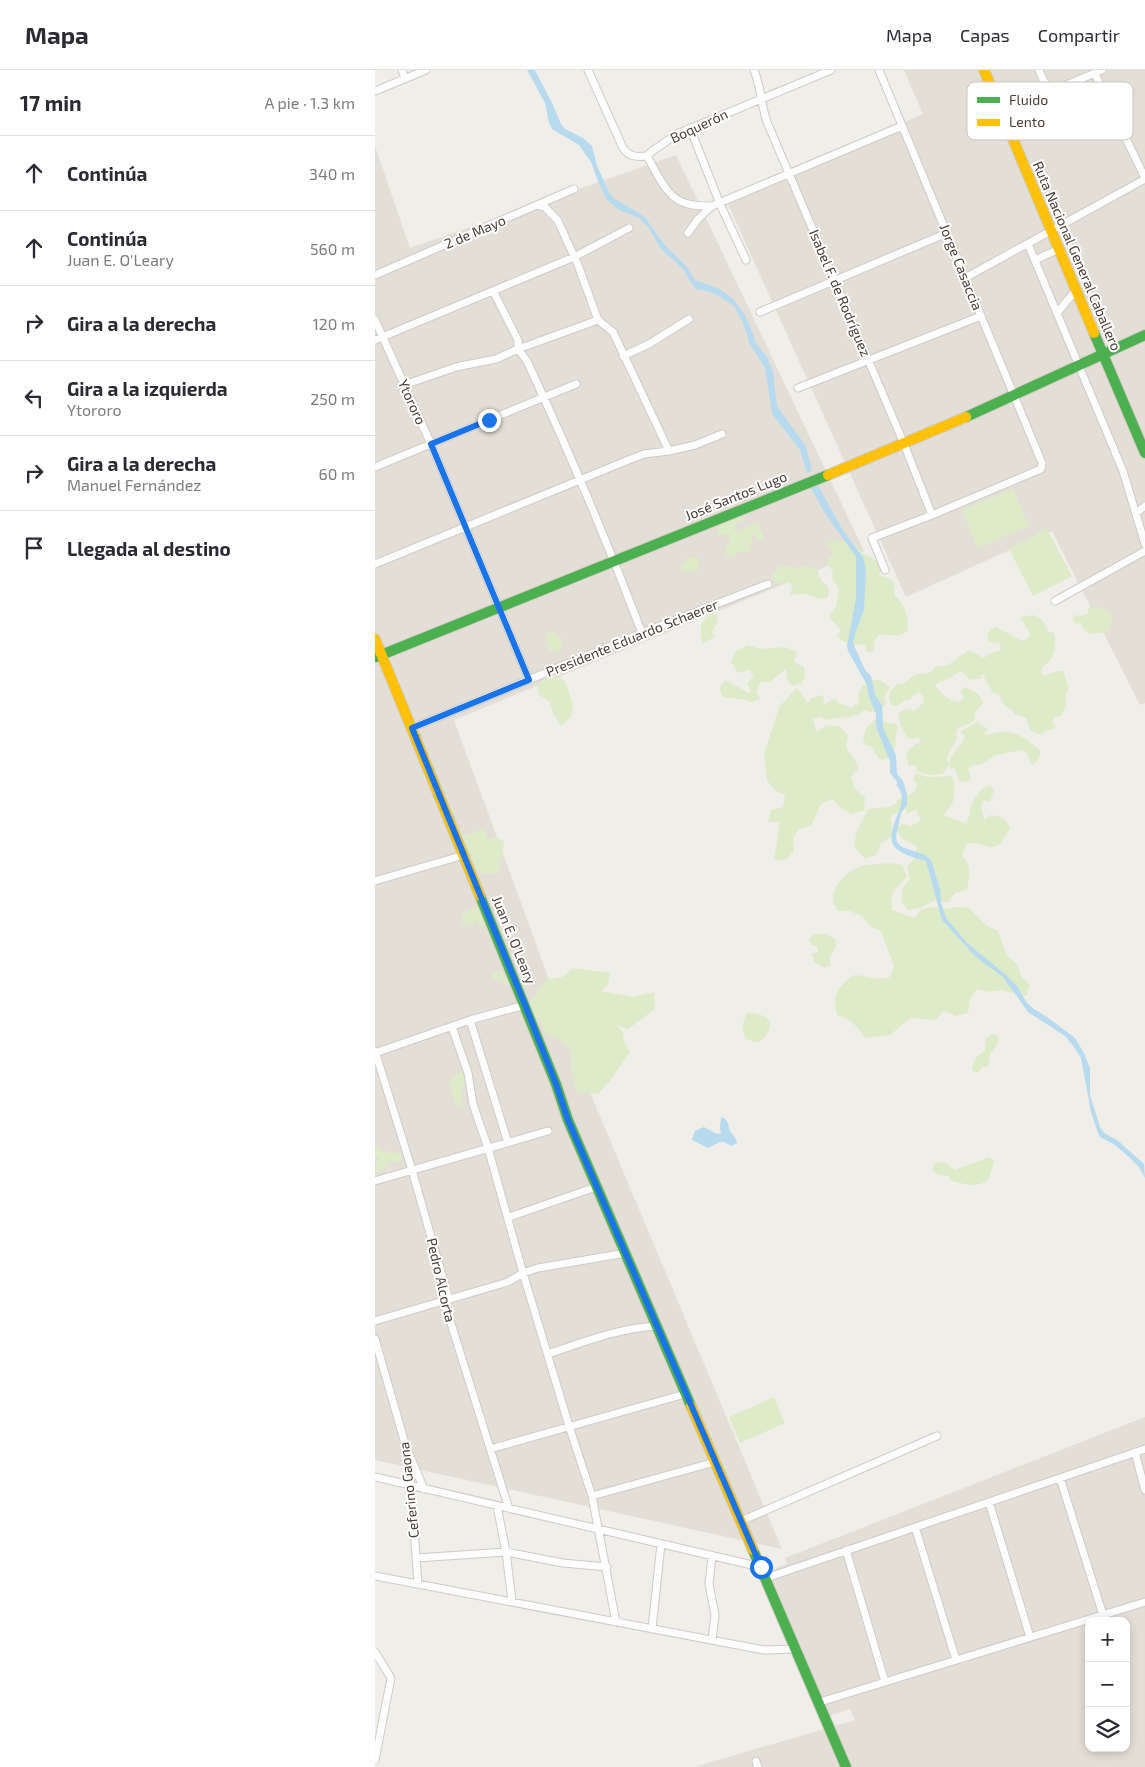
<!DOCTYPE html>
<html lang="es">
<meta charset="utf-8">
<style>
body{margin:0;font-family:"Exo 2",sans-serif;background:#f7f7f7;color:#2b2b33}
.controls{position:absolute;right:15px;bottom:15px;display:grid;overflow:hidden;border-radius:10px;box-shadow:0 2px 8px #0003}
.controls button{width:45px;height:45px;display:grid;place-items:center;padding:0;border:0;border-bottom:1px solid #e1e1e2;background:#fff;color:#2b2b33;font:25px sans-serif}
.stop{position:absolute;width:15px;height:15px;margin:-11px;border:4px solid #1a73e8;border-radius:50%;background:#fff}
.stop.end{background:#1a73e8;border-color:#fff;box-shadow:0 1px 5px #0008}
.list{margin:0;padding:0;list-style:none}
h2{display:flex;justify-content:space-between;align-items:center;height:65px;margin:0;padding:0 20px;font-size:21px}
h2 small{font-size:16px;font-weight:400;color:#7c7c81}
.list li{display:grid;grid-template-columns:32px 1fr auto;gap:15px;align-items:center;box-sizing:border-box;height:75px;padding:0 20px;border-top:1px solid #e1e1e2}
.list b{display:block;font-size:19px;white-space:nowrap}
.list p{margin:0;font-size:16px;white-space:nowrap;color:#7c7c81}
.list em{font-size:16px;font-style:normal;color:#7c7c81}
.icon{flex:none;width:28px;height:28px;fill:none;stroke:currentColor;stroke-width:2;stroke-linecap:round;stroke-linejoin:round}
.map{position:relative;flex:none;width:770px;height:1697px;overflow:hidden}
header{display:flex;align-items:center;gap:30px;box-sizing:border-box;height:70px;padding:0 25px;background:#fff;border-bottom:1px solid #e1e1e2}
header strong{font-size:24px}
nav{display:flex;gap:28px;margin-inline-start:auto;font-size:18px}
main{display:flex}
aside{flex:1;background:#fff}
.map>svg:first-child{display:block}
.residential{fill:#e4dfd6;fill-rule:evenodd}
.green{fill:#deebc8}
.water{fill:#b8daef}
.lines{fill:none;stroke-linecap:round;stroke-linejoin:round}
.street-casing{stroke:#cecbc6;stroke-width:9}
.fast-casing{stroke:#d0cbc0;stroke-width:12}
.slow-casing{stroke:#d0cbc0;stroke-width:12}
.street{stroke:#fdfcfc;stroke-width:7}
.fast{stroke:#4caf50;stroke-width:10}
.slow{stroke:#ffc107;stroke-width:10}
.route{stroke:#1a73e8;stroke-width:6}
.labels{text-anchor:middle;stroke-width:4;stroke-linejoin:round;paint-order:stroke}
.street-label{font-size:14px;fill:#463f35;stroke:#fff}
.key{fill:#fff;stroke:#c8c5c2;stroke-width:1}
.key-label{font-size:14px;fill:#463f35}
</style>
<header>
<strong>Mapa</strong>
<nav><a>Mapa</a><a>Capas</a><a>Compartir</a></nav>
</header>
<main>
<aside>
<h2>17 min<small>A pie · 1.3 km</small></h2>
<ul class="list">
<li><svg class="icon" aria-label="ahead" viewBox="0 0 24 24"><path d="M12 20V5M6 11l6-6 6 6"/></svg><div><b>Continúa</b></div><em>340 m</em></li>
<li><svg class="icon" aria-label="ahead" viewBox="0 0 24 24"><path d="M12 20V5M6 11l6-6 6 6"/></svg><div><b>Continúa</b><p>Juan E. O'Leary</p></div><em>560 m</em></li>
<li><svg class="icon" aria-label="right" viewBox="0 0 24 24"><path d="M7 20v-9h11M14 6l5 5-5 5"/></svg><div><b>Gira a la derecha</b></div><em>120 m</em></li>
<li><svg class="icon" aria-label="left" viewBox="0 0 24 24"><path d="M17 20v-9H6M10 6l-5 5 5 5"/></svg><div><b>Gira a la izquierda</b><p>Ytororo</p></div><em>250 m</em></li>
<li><svg class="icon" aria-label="right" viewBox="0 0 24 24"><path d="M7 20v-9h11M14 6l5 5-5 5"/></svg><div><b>Gira a la derecha</b><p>Manuel Fernández</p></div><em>60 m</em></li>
<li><svg class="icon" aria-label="arrive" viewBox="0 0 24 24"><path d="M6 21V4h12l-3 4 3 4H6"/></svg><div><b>Llegada al destino</b></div></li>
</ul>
</aside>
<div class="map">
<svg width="770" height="1697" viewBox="0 0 770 1697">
<rect width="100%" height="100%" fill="#f0eee9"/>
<path class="residential" d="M529 0H770V633L765 635 677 461 531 527 351 130 548 44Z
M0 76 35 178 301 85 489 481 79 650 219 1032 407 1479 0 1390Z
M770 1347V1697H319L480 1650 475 1639 451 1647 393 1501 412 1494 410 1488ZM714 1551H751V1678H714Z"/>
<path class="green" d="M638 419 654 456 602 478 587 440Z
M360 443 366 446 368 451 362 453 358 458 363 461C369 457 374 457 379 453L385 454 384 459 388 464V470L382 469 378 464 375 476 376 482 363 481 359 486 353 487 350 482 356 464 343 465 342 459 349 449Z
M672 459 697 506 658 526 634 479Z
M457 471C466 471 476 472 484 478 487 481 485 482 489 484 497 488 504 490 506 499L504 505 515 509 520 513 519 519 520 526C530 532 533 548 533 560 525 569 515 564 504 565L500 570 498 582H492L490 576 484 574 478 576 467 570 462 566 466 560 454 547 461 537 464 519 457 508 458 502 451 492 454 487 459 484 452 474Z
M318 487 324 488 323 494 324 500 312 502 306 500C308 492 310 489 318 487Z
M407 496H414L419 499C429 496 435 495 443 501 444 509 447 512 453 516L454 522 452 528C440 531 437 524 427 524 422 524 421 525 415 524L418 518 415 513H402L397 510C398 502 400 499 407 496Z
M714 537H723L736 543 737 554 733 562 713 564 707 557 706 552 701 554 697 550 701 545 707 546 713 543Z
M335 544 341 545 343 551 337 562 340 567 328 573 326 566V554Z
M658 545C668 547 668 553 673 561L679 563C682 575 680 590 668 596L666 602 670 606 681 601H688L694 619C689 624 690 628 692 635L686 646 680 647 677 652 681 657 676 660 670 661 666 665 655 660 651 648 640 644 636 639 630 636 624 625 618 623C615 616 610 613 609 605H605L607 608 595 610 586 601C578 604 574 611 564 612L560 616C569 625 573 631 585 632L589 627 585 621 590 617C598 620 606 624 608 633L600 643V649L590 656 584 657 581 662C583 670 581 671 577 677 575 680 573 685 572 689L574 695 567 704 554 705 542 701 540 695 534 696 531 683 540 674 546 672 543 667 538 669 532 668 526 657 523 644C528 638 532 638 539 641L549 632 548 626 543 622 534 630 528 631 524 635 517 636C511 626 515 621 522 614H529C532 611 535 608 538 606 548 601 553 608 560 597L573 595 594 580 609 588 613 584 626 580 625 573 613 572V565L615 559 621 557 647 571 653 568 655 563 645 547Z
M178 562C188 566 190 573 183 581H174L171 569 172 563Z
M373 575 385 579 410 577 422 582 419 592 429 597 430 606 427 613 418 616 412 610 411 599 394 613 386 611 385 615 381 621 385 629 376 632C367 628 357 629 347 626L345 620 346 615 351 610C358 617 367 616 373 624L376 621 372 614 379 605 374 600 363 603 356 592 361 581Z
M172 606 184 607 190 611 198 635 196 647 186 656 178 643 175 632 163 624V615Z
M496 610H505L515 617 509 628 511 635C504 642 497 644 488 640L486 643 481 646 478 644 476 647C468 647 459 648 451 650L445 647 438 649 441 662 452 655 464 656 473 665 471 677 484 697 476 707 480 719 490 727 489 740 477 744 466 738 457 729 446 734 436 756 424 759 418 768 419 781 411 790H399L405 752H393L396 740 408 737 410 725 399 720 392 710 389 684 404 637 422 618 433 633 436 628 448 625 449 635 459 628 464 633 477 638 479 635 484 634C481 624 487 614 496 610Z
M507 643 508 651 514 654 520 653 523 657 520 670 521 676 514 687 508 690 503 688 497 677 491 675 488 669 491 658Z
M602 652 613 659 609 664C616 665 622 662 629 662 642 661 656 672 665 680 665 688 664 692 657 695L652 684 647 680 621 685 605 695H599L593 698 596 710 590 712 584 711 580 699 574 698 576 686 588 671 590 666 585 662Z
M541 703 552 707 577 706C580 713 580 724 578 731 577 737 571 740 569 746 578 747 584 752 593 754L591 752 596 743 594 742C597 732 604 718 615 715L619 720 615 732 609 730 606 737 609 750 615 745C626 746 631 748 635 758L625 774 620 777C608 778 602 769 591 775L587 786C598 795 594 808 592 820L580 823 573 833 561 830 545 838 533 840 526 831 528 817 535 809 532 797 539 789 542 777C532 770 521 770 523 756L529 754 535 756 546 751 541 739 533 744 530 738 515 747 517 753 516 767 506 773 501 785 490 789 479 777 481 763 493 739 514 737 520 734 524 729 536 724 541 720 542 714 538 709Z
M108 759 114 770 119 767 129 771 127 786 124 793 126 802 108 805 104 800 98 799C99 786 96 781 87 772L88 766Z
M515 793 527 795 532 807C519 820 515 822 517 840L540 848 545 840 557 837 569 839 582 837 594 838 612 856 623 861 632 886 642 894 646 906 655 915 651 926 627 920 614 922 602 919 595 930 593 943 581 946 569 941 560 950 535 948 515 965 490 968C481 955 477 950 462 945 457 924 462 917 479 905 493 906 501 911 515 907L519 896 506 861 495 856 487 846 475 841H462C461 837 458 832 458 829 458 813 476 798 490 795 498 794 507 794 515 793Z
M105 835 111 846 110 856 105 857 101 851 95 855H88L87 848 89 843Z
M450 863 461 870V877L454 888 456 895 450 898 439 892 437 883H443V877L437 875 434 870 438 865Z
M198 898 235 903 233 915 226 921 258 927 279 922 280 939 253 959 241 955 249 963 248 970 255 982 235 1011 223 1024 202 1022 196 999V979L182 968 170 964 167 952 157 945 155 932 171 910 187 907Z
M125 901 127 902 129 906 132 908 135 905 139 910 135 914 132 912 130 914 126 910 117 909 115 906 117 903Z
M372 943C398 942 402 960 383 973L371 969C366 960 367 953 372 943Z
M618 964 624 966 623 973 615 984 613 997H607L603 1003 597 1000C598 989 602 986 610 980L611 968Z
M90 1001 91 1011 86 1020 87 1033 85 1036H82C76 1021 67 1005 90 1001Z
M3 1078 6 1079V1082L9 1081 26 1084 27 1087 25 1093 16 1090 13 1093 12 1097 3 1103 0 1101 2 1094 1 1091 6 1088 0 1086V1080Z
M615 1087 619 1091 614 1109C602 1119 590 1114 577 1111L573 1106 561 1104 557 1099 560 1093C569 1091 573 1093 579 1100Z
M399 1327 410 1353 365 1373 354 1347Z"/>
<path class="water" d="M152 0H160L178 35 186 54 190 59 208 68 217 76 222 96 235 124 240 129 269 146 289 174 314 199 318 207 322 211 343 218 357 228 369 243 379 266 380 272 392 287 398 301 402 336 431 376 437 401 432 403 425 380 397 344 390 298 375 274 368 253 359 236 344 226 329 220H322L315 211 308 199 285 178 275 160 264 148 244 140 232 130 224 114 216 92 204 75 177 59 174 53 170 33Z
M443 415 467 459 488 487 491 500 489 540 481 561 478 573 490 600 496 606 500 625 507 635 508 658 521 685 522 704 528 711 532 724V735L526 743 521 767 522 772 527 777 550 785 556 790 565 819 566 832 571 848 592 873 630 904 642 916 652 933 659 939 672 947 700 968 709 983 715 998V1025L725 1057 729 1063 742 1070 769 1094 770 1108 764 1097 755 1088 740 1075 725 1067 723 1063 716 1042 706 988 699 977 690 966 653 942 628 907 601 887 567 850 551 791C541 788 530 786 522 779 507 767 527 743 527 728 527 723 524 718 521 714L523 713 515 703V691L501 657V644L494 627 492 615 473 581 472 576 481 528V487L449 442 436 418Z
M346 1047C355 1050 352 1054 355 1061 358 1066 361 1066 362 1073L356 1076 349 1072H345L333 1078 317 1070 320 1061 329 1057 342 1064 346 1063 345 1058Z"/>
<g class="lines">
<g class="street-casing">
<path id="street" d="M27 0 30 9
M213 0 248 78C254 87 262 87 272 86L276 82 302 64 456 0
M379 0C386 17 386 35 392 52L529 374 557 445
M504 0 667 393 666 399 557 445 497 468 510 500
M664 0C669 11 669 17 682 19L727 0
M720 4 770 108
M0 21 51 0
M315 58 345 134 371 190
M272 86C282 103 292 130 313 134 321 136 329 136 337 136
M162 135 170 137 183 151 203 195 223 250 238 262 294 381
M313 163 323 149 337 136 527 56
M653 174 748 401 770 474
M660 190 684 179
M0 205 199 119
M590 208 770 109
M118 221 143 270V279L152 291C194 381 232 471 267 563
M385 242 572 163
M682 243 701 220
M0 250 56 374 154 610
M0 270 199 187 254 158
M248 286 274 274 314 249
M29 315 81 297 121 289 143 279 223 250
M423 318 606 246
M0 397 201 314
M761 443 770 436
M0 494 251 391 269 384 294 381 320 375 347 364
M680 531 770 481
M37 658 267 563 393 514
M0 811 89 785
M95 950 133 1073
M77 957 93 1003 98 1034 113 1078 148 1203 194 1356 217 1426 241 1552
M0 981 37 1100 74 1230 69 1231 134 1439
M0 983 95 950 150 935
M0 1111 173 1061
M134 1147 221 1117
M0 1251 133 1212 148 1203 163 1198 251 1183
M0 1269 31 1377 36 1416 43 1514
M173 1284C209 1272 244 1258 282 1256
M115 1379 310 1324
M760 1382 770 1420
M34 1384 49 1419
M0 1407 386 1497
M685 1408 728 1545
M217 1426 340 1392
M614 1432 655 1567
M122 1436 131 1482 137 1531
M366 1451 562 1366
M540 1457 581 1590
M471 1480 510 1612
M337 1486 334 1514 340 1545 337 1570
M41 1488 131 1482 188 1493 232 1497
M0 1506 389 1580 422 1579
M391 1508 770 1379
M277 1559 286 1474
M0 1582 16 1608 0 1690
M445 1632 770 1532
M381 1691 383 1697"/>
</g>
<g class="fast-casing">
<path id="fast" d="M719 263 770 383
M591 347 770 265
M1 587 453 405
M105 826 181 1014 193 1050 316 1336
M378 1480 471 1697"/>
</g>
<g class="slow-casing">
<path id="slow" d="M609 0 719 263
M453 405 591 347
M0 569 105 826
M316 1336 378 1480"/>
</g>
<use href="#street" class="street"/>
<use href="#fast" class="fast"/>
<use href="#slow" class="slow"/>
</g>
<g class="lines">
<path class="route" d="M114 350 56 374 154 610 37 658 150 935 181 1014 193 1050 386 1497"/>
</g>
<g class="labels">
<g class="street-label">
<text transform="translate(324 56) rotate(-25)" y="5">Boquerón</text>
<text transform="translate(100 162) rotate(-23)" y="5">2 de Mayo</text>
<text transform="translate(702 186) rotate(67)" y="5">Ruta Nacional General Caballero</text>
<text transform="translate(586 197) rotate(68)" y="5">Jorge Casaccia</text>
<text transform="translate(465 223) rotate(67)" y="5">Isabel F. de Rodríguez</text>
<text transform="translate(37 332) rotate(66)" y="5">Ytororo</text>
<text transform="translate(361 426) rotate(-22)" y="5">José Santos Lugo</text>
<text transform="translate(257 568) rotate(-22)" y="5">Presidente Eduardo Schaerer</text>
<text transform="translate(139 870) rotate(68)" y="5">Juan E. O'Leary</text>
<text transform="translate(66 1210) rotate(77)" y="5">Pedro Alcorta</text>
<text transform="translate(34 1420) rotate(-96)" y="5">Ceferino Gaona</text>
</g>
</g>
<rect x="592" y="12" width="166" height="58" rx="8" class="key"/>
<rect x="602" y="27" width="23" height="6" fill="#4caf50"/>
<rect x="602" y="49" width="23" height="7" fill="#ffc107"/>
<g class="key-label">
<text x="634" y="35">Fluido</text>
<text x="634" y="57">Lento</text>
</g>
</svg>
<div class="controls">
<button>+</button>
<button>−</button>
<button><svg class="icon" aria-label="layers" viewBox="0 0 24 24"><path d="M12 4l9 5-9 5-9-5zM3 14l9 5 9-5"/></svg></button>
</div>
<div class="stop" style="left:386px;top:1497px"></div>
<div class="stop end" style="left:114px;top:350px"></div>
</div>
</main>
